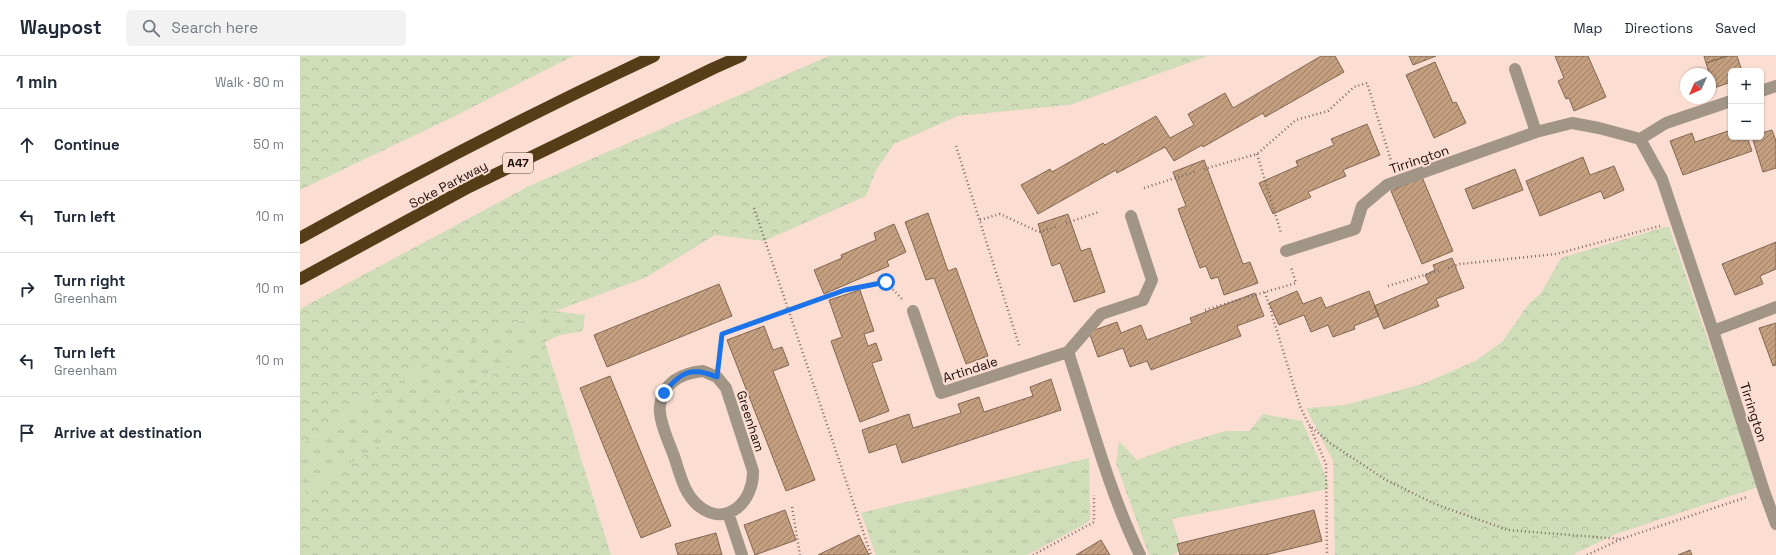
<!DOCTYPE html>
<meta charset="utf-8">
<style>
body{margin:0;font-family:"Space Grotesk",sans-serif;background:#f2f2f3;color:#1f2937}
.controls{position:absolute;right:12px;top:12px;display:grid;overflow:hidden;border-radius:6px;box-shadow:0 1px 3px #0004}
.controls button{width:36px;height:36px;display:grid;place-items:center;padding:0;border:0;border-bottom:1px solid #e0e1e3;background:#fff;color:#1f2937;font:20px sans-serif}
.compass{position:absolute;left:1380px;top:12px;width:36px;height:36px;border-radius:50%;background:#fff;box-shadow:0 1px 3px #0004;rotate:225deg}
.stop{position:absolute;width:12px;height:12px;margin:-9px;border:3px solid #1a73e8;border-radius:50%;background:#fff}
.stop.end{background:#1a73e8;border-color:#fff;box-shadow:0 1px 4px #0008}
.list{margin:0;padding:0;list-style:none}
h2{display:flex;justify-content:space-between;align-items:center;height:52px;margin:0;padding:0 16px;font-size:17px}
h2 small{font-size:13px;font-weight:400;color:#747a83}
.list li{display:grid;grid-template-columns:26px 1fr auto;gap:12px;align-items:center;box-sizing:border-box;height:72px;padding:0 16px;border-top:1px solid #e0e1e3}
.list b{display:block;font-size:15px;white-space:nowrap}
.list p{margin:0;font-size:13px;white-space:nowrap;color:#747a83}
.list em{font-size:13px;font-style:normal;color:#747a83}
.icon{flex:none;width:22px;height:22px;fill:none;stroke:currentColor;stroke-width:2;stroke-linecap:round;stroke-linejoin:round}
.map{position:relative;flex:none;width:1476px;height:499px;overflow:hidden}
header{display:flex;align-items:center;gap:24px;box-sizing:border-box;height:56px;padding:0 20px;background:#fff;border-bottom:1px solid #e0e1e3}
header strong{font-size:19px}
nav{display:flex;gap:22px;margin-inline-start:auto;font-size:14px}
.search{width:280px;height:36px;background:#f2f2f3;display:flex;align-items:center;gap:10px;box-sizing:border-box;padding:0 14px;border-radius:6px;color:#747a83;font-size:15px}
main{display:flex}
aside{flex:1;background:#fff}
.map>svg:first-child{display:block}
.grass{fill:url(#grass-tufts)}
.forest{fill:url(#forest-crowns)}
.building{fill:url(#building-hatch);stroke:#826751}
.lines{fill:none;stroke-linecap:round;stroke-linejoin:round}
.path{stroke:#806b63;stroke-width:2.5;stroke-dasharray:1 3;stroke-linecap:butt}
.street{stroke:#a19585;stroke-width:12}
.highway{stroke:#553d18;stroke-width:12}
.route{stroke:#1a73e8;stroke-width:5}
.labels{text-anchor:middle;stroke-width:4;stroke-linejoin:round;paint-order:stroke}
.shield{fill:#fcddd2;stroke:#5c4a43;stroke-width:1}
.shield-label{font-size:12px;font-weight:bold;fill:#170b06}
.street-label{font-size:13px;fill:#170b06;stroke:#fcddd2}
</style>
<header>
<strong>Waypost</strong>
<div class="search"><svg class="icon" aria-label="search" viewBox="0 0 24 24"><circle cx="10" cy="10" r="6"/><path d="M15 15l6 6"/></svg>Search here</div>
<nav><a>Map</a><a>Directions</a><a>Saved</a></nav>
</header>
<main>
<aside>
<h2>1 min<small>Walk · 80 m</small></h2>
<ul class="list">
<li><svg class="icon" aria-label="ahead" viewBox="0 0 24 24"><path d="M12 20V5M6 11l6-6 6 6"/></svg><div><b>Continue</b></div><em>50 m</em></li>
<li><svg class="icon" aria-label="left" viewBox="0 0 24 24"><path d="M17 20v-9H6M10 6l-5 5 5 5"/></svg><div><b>Turn left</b></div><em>10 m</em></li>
<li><svg class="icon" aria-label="right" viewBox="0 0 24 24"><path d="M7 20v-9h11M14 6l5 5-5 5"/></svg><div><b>Turn right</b><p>Greenham</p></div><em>10 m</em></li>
<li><svg class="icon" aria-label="left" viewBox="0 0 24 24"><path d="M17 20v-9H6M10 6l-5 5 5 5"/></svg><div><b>Turn left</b><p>Greenham</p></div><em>10 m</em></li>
<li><svg class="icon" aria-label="arrive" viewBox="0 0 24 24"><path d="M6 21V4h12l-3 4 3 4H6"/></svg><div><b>Arrive at destination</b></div></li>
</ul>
</aside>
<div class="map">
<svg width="1476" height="499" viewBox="0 0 1476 499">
<defs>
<pattern id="grass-tufts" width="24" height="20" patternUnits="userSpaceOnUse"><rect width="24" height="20" fill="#d0ddb9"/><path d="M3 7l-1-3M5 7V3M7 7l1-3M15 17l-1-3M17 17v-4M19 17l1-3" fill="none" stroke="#b2bc9e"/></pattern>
<pattern id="forest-crowns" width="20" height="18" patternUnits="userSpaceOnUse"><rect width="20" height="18" fill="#d0ddb9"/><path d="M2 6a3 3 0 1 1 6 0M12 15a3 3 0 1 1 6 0" fill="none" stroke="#b2bc9e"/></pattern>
<pattern id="building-hatch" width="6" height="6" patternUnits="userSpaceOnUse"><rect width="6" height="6" fill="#c39e7f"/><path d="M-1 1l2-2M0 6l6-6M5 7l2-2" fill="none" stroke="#9d7f66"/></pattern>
</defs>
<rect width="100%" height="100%" fill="#fcddd2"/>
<path class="grass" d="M255 255 285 259 283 275 260 279 245 286 0 439V390L56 349 125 312 191 274Z
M789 402 790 463 787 467 727 499H576L561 457Z"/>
<path class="forest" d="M0 0H273L151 62 0 134Z
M529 0H908L770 49 658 60 594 88 576 114 566 140 464 185 415 179 345 222 255 255 191 274 125 312 56 349 0 390V253L229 130Z
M1369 170 1458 431 1316 478 1272 499H1035L1033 405 1006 352 1045 349 1122 328 1175 305 1202 286 1228 249 1241 237 1261 202Z
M245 286 311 499H0V439Z
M963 358 1002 365C1011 387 1024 411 1029 433L872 463 882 495 871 499H849L816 407 819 385 837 404 881 388 926 375H949Z"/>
<path class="building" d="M1021 0H1035L1044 16 965 61 963 57 903 91 902 89 874 105 865 91 817 117 816 114 738 158 721 129 750 113 752 116 803 87 805 89 856 60 870 82 894 69 888 58 925 37 933 52Z
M1109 0H1136L1113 9Z
M1255 0H1288L1306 41 1274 55 1269 42 1266 43 1258 25 1264 22Z
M1404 0H1427L1406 7Z
M1427 0H1437L1442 15H1431V26L1414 32 1406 7Z
M1135 6 1153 47 1156 46 1166 67 1134 82 1106 19Z
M1067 68 1080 99 1043 114 1046 120 1008 136 1011 141 973 158 959 127 998 110 996 105 1034 89 1031 83Z
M1431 74V81H1447L1452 95 1383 119 1370 85 1392 77 1395 86Z
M1472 74 1476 85V112L1463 116 1452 81H1461V77Z
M1283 101 1290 119 1314 110 1324 134 1304 143 1301 135 1240 160 1226 125Z
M904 104 943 208 950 206 958 227 924 239 918 221 911 223 906 210 900 212 878 153 886 150 873 116Z
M1215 113 1223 134 1173 153 1165 133Z
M1122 121 1153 195 1122 208 1091 135Z
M628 157 648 215 656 212 688 300 666 308 634 222 626 224 605 166Z
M768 158 781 195 790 192 805 236 774 246 760 207 752 210 738 168Z
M594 168 606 196 587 205 589 210 524 238 514 214 542 202 541 199 576 184 574 177Z
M1476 186V213L1460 220 1463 228 1435 239 1422 208Z
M1152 202 1164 232 1136 243 1139 250 1084 273 1074 250 1129 227 1125 219 1135 214 1133 209Z
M419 228 432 260 307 311 294 279Z
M560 234 574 275 564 278 568 290 576 287 582 304 572 307 589 355 560 366 531 285 542 281 529 244Z
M997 235 1003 248 1021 241 1026 252 1069 235 1079 260 1054 270 1055 273 1033 281 1028 269 1011 276 1004 259 979 269 969 247Z
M955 237 964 260 937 270 941 280 851 314 847 305 830 311 823 292 798 301 789 276 817 266 821 277 841 269 847 284 892 267 890 262Z
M1476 267V309L1473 310 1459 272Z
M464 270 473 294 482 291 489 309 473 315 515 424 486 435 427 284Z
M310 320 371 470 341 482 280 332Z
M751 323 761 354 602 407 596 388 569 397 562 374 609 358 613 372 661 357 658 348 679 341 684 356 733 340 730 331Z
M485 454 496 484 455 499 444 469Z
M1014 454 1022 485 965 499H880L877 488Z
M416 477 422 499H378L375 488Z
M559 479 569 499H518Z
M801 484 810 499H776Z
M1390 494 1392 499H1378Z"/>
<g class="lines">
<path class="path" d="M656 90 720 292
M957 98 981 177
M904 113 957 98 996 64 1028 55 1054 31 1067 27 1092 108
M844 132 897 115
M454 152 571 499
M680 164 700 158 739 176 758 170
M766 167 799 156
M1148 212 1160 208 1256 198 1360 170
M1088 230 1141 214
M965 236 1001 353 1010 370 1030 387 1086 424 1135 448 1208 474 1321 483
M948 241 996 227 991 211
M905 254 941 243
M419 304 422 279 545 234 586 226 602 243
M1010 371 1026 408 1027 499
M492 451 500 499
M733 499 794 466V439
M1287 499 1321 483 1447 441"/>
<path class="street" d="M1215 13 1236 76
M1461 35 1476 30
M1340 83 1366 67 1431 45
M986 195 1055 173 1062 150 1087 129 1236 76 1272 67 1299 72 1340 83 1362 123 1413 275 1464 435 1476 468
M613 255 641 337 768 296 801 258 843 244 852 224 831 160
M1413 275 1476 251
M768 296C790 362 809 436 840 499
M403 315 417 321 426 332 453 415C454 444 428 472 400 451 384 439 380 418 374 400 369 387 358 363 360 350 363 326 382 317 403 315Z
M428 457 442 499"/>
<path class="highway" d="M0 182C116 117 234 56 354 0
M0 223 169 131 414 12 441 0"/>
</g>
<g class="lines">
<path class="route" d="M364 337C380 316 392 310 417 321L422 278 545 234 586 226"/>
</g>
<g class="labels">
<rect class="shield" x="203" y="97" width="30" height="20" rx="3"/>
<g class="shield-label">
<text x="218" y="111">A47</text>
</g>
<g class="street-label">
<text transform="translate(1119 103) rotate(-19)" y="5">Tirrington</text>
<text transform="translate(148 128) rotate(-28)" y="5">Soke Parkway</text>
<text transform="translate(670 313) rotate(-18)" y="5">Artindale</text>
<text transform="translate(1454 356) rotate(72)" y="5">Tirrington</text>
<text transform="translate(451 365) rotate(72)" y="5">Greenham</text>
</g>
</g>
</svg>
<div class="controls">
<button>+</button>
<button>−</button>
</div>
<svg class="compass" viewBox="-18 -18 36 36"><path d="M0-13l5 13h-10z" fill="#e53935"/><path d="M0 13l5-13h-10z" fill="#747a83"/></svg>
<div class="stop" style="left:586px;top:226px"></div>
<div class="stop end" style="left:364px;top:337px"></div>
</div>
</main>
